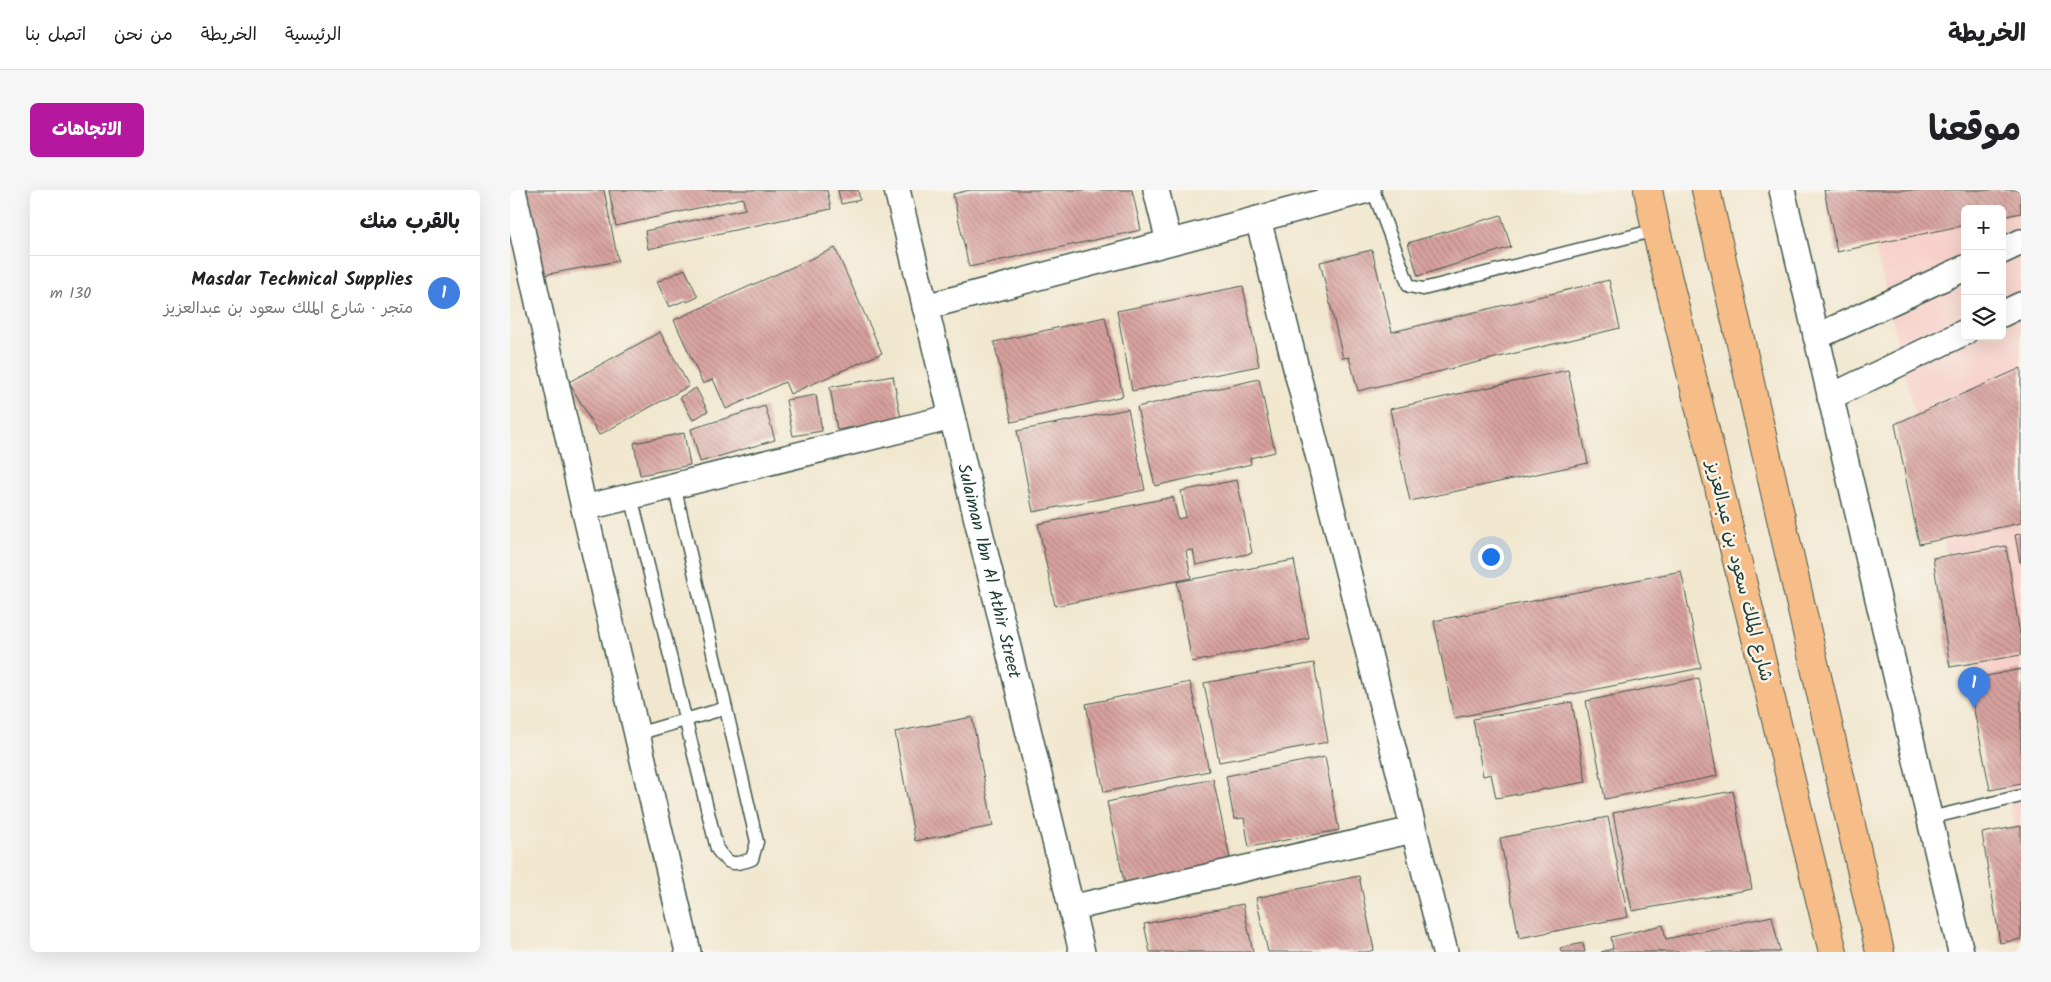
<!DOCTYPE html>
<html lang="ar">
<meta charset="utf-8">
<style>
body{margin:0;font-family:Kalam,"Playpen Sans Arabic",sans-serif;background:#f6f6f6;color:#202124;direction:rtl}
.controls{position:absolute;right:15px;top:15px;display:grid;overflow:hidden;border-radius:8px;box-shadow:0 5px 20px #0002}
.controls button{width:45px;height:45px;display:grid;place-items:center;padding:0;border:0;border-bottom:1px solid #e0e0e0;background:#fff;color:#202124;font:25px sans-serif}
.you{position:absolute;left:980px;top:366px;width:18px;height:18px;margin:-12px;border:4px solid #fff;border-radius:50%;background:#1a73e8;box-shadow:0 0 0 8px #1a73e833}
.badge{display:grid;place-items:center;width:32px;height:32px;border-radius:50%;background:#b5179e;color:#fff;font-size:16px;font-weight:700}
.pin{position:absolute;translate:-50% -41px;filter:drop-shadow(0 1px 2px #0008)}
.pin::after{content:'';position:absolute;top:26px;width:18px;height:15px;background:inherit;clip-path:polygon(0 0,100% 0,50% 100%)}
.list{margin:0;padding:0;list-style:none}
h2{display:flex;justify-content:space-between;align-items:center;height:65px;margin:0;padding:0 20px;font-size:21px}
h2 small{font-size:16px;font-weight:400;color:#757577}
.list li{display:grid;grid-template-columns:32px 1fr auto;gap:15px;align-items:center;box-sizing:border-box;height:75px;padding:0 20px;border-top:1px solid #e0e0e0}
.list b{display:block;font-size:19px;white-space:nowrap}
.list p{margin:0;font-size:16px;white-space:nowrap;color:#757577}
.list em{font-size:16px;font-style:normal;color:#757577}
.icon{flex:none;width:28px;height:28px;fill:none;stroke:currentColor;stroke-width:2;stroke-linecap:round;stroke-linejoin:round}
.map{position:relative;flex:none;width:1511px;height:762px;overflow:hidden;direction:ltr;border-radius:8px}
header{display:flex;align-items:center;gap:30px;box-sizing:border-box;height:70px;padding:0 25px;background:#fff;border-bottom:1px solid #e0e0e0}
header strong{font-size:24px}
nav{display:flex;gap:28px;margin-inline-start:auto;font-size:18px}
.intro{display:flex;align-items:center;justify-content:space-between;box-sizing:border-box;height:120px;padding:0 30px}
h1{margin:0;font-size:35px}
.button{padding:12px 22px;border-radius:8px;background:#b5179e;color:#fff;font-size:18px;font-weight:700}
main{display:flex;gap:30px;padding:0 30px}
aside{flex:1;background:#fff;border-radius:8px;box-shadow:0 5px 20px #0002}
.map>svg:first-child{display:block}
.built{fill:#f7d0c9;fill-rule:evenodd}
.building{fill:url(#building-back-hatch)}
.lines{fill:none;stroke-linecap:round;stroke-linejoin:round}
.service-casing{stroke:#3e564b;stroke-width:15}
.minor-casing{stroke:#3e564b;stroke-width:28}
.primary-casing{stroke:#3e564b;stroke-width:30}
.service{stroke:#fff;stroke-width:12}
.minor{stroke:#fff;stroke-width:25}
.primary{stroke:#f7bd88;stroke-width:28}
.labels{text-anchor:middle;stroke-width:5;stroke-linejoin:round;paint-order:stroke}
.street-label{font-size:18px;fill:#1f3d34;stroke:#f7f3e8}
</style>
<header>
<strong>الخريطة</strong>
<nav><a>الرئيسية</a><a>الخريطة</a><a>من نحن</a><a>اتصل بنا</a></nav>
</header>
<div class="intro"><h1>موقعنا</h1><a class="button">الاتجاهات</a></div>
<main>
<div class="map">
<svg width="1511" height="762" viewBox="0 0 1511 762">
<defs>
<pattern id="building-back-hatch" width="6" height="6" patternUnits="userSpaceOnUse" patternTransform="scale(1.25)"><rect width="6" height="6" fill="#d8a19e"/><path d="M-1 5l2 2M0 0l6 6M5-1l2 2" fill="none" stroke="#af8482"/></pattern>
</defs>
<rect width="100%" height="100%" fill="#f7f3e8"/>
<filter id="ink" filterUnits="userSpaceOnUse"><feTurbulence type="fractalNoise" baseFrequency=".02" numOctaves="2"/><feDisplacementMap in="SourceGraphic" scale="10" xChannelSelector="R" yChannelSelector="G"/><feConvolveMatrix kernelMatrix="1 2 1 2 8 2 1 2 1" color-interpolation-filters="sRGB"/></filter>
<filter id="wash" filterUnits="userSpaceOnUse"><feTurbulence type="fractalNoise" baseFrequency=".0096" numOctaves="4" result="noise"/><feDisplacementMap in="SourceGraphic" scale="20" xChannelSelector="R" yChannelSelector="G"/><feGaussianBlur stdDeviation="1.12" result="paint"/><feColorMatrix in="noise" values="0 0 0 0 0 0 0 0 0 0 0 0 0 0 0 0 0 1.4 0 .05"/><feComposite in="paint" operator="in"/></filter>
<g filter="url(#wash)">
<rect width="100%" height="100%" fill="#f1e7cf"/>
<path class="built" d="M1352 0H1511V659L1452 429ZM1455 19H1492V146H1455Z"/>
<g id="blocks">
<path class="building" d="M12 0H94L108 71 28 86Z
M99 0H317L321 19 138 59 135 41 235 19 233 8 106 36Z
M328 0H348L350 10 331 14Z
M460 0H622L631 40 459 77 443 4Z
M1314 0H1510L1511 23 1492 27V19H1455V35L1327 62Z
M991 25 1001 57 908 86 898 53Z
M325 58 372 163 280 204 275 192 216 219 203 189 193 194 164 130Z
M862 60 882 142 1099 90 1110 138 848 201 839 167 833 168 810 72Z
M175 79 188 107 177 112 176 110 159 117 147 92Z
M733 96 749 176 622 201 607 121Z
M595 127 613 206 502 232 484 152Z
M150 142 179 196 89 245 59 192Z
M1511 178V333L1409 354 1385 234Z
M1058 180 1078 273 900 311 880 219Z
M383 186 391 229 327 240 320 197Z
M749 189 765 262 740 268 741 274 645 296 627 217Z
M186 198 198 221 183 230 170 207Z
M306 205 312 241 283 246 276 210Z
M255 216 265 250 190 272 181 239Z
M618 219 635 300 523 322 507 241Z
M174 243 180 275 130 285 124 253Z
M727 290 742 363 686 375 683 360 676 361 681 388 545 416 528 334 663 307 668 329 676 327 671 301Z
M1511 344V372H1510L1505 345Z
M1496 356 1511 451V465L1440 477 1423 368Z
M784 370 799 449 682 472 667 392Z
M1171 381 1191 478 944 528 924 431Z
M804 473 818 552 709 572 694 493Z
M1511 479V594L1480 600 1458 490Z
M1189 488 1207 586 1095 609 1076 511Z
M680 492 699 581 594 602 576 514Z
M1062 512 1076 592 986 608 981 584 973 586 963 529Z
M462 527 483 636 405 651 385 542Z
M815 567 829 640 739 657 734 628 724 629 716 586Z
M703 589 721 673 615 696 597 612Z
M1223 601 1242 699 1122 721 1103 623Z
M1098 627 1118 727 1009 748 990 648Z
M1511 636V749L1490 753 1472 643Z
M849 686 864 760 856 762H758L746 708Z
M733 714 743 762H640L634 734Z
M1262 726 1270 762H1091L1103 759 1101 747 1153 735 1156 749Z
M1073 753 1075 762H1051L1050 758Z"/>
</g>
</g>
<g filter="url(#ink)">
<use href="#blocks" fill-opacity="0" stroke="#3e564b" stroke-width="1"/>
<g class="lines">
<g class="service-casing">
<path id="service" d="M863 0 899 96 913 99 1146 40
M121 306 207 659C218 675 223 676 242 669L247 652 164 295
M127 544 216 518
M1420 628 1511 606"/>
</g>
<g class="minor-casing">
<g id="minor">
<path d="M3 0 74 318 178 762"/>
<path id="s1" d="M387 0 572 762"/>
<path d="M646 0 659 52"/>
<path d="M1272 0 1451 762"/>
<path d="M748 29 935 762"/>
<path d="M1492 61 1511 52"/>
<path d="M415 117 858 0"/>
<path d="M1492 124 1511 115"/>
<path d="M1306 147 1455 78"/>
<path d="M1320 207 1455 142"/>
<path d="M74 318 442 227"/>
<path d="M561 718 903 640"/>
</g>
</g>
<g class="primary-casing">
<path id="primary" d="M1138 0 1146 40 1323 762
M1196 0 1370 762"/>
</g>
<use href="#service" class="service"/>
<use href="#minor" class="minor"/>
<use href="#primary" class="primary"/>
</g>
</g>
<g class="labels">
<g class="street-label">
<text dy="6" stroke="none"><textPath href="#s1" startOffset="392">Sulaiman Ibn Al Athir Street</textPath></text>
<text transform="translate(1230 381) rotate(76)" y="6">شارع الملك سعود بن عبدالعزيز</text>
</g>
</g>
</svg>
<div class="controls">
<button>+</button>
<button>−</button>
<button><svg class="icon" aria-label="layers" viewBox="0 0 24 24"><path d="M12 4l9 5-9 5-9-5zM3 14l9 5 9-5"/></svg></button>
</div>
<div class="you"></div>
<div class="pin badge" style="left:1464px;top:518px;background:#3f7fe0">1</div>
</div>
<aside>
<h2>بالقرب منك<small></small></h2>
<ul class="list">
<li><span class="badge" style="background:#3f7fe0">1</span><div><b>Masdar Technical Supplies</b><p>متجر · شارع الملك سعود بن عبدالعزيز</p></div><em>130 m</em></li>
</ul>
</aside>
</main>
